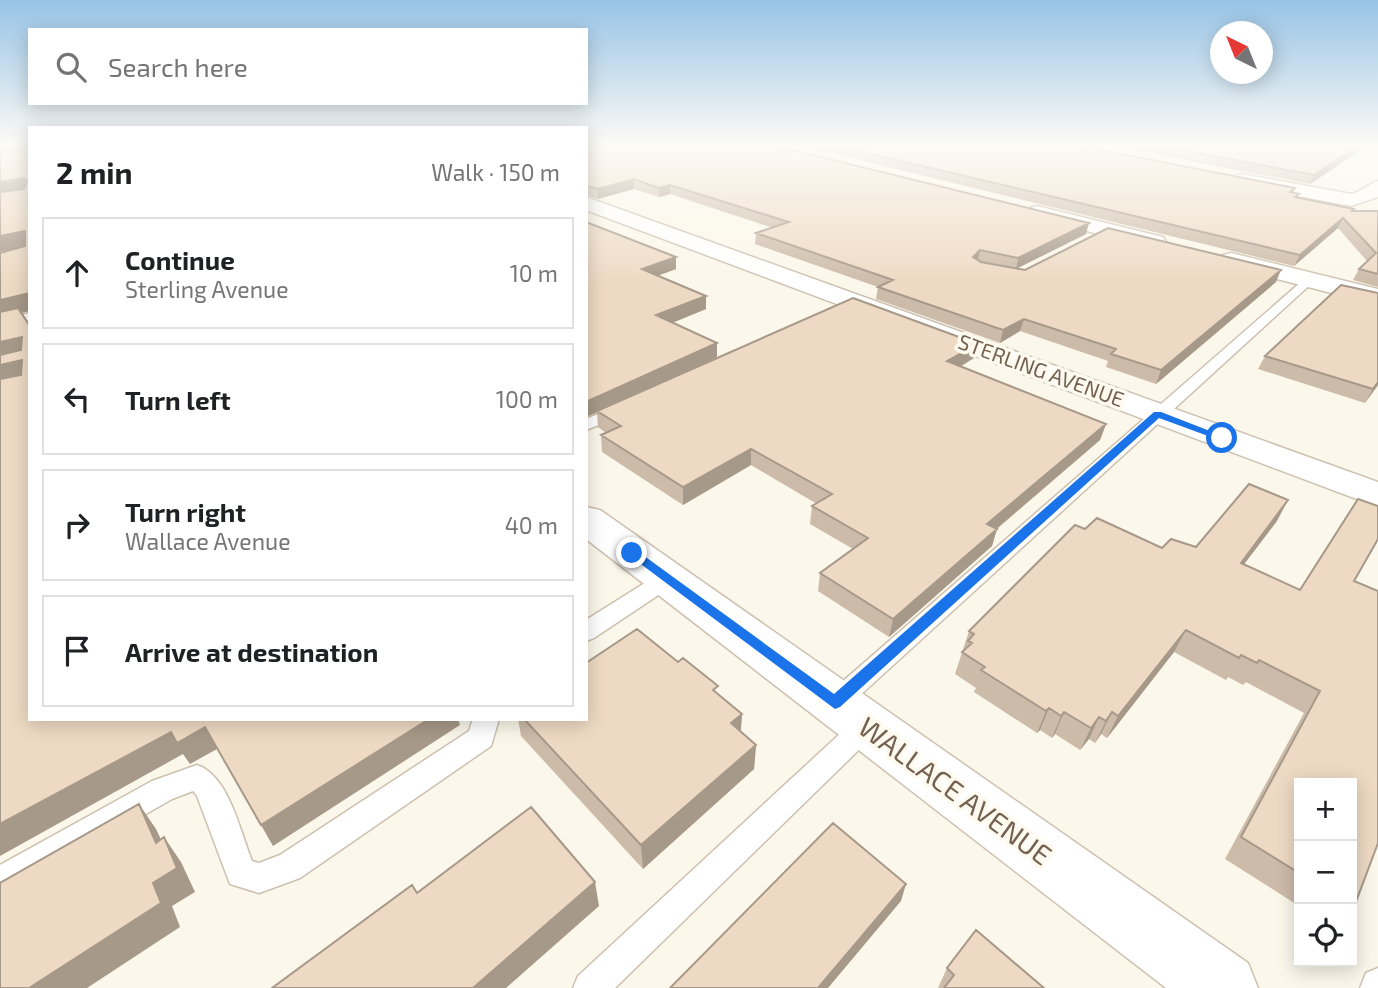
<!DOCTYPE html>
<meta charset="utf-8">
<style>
body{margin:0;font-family:"Exo 2",sans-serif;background:#f6f6f6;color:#202124}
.controls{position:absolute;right:21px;bottom:21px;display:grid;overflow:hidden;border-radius:0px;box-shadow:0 4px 18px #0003}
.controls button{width:63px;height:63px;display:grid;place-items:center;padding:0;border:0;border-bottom:2px solid #e0e0e0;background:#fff;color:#202124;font:35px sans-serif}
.compass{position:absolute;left:1210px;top:21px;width:63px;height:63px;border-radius:50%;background:#fff;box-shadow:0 4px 18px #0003;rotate:317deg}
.stop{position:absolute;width:21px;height:21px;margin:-16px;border:5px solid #1a73e8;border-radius:50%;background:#fff}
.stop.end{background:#1a73e8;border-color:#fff;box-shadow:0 2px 7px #0008}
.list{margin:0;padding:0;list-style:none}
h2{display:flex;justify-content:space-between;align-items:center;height:91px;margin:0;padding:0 28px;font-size:30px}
h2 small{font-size:23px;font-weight:400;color:#757577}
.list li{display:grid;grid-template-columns:46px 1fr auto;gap:21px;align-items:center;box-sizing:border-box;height:112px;margin:0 14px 14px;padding:0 14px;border:2px solid #e0e0e0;border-radius:0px}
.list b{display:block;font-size:26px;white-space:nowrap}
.list p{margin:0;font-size:23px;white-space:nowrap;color:#757577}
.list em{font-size:23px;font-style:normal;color:#757577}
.icon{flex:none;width:38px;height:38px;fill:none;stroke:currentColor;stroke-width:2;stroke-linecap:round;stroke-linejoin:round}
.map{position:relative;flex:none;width:1378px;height:988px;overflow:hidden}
.search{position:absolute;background:#fff;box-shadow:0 4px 18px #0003;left:28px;top:28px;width:560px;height:77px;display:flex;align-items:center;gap:18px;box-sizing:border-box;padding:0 24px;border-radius:0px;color:#757577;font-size:26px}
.panel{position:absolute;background:#fff;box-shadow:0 4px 18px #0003;left:28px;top:126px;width:560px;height:595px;border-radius:0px}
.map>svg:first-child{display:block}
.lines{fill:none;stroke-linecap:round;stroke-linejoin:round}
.lane-casing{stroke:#cdc0b0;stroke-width:3}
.street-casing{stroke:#cdc0b0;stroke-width:3}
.secondary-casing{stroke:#cfc1ae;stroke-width:3}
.lane{fill:#fff;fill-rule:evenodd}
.street{fill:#fff;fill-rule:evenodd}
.secondary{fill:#fff;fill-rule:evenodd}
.wall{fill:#cdbba9}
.shaded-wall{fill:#a79989}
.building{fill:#eedac4;stroke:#a79989;stroke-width:2}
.route{fill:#1a73e8}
.labels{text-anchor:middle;stroke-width:7;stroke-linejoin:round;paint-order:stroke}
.far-street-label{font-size:21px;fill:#74614f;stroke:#fefaf0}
.near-street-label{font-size:28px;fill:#74614f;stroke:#fefaf0}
</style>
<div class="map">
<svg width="1378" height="988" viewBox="0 0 1378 988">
<rect width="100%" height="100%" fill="#fbf7ea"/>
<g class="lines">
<g class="lane-casing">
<path id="lane" d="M1308 276 1314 280 1312 283 844 710 835 713 826 710 822 703 826 696Z
M30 313V321L0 328V320Z
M620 405 628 410 626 414 586 430V419Z
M667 571 675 574 678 579 675 584 594 638 586 641V620L659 574Z
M866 715 875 718 879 726 875 734 615 988H573L578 976 857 718Z
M473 719H499L491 746 300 878 259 893 230 884 197 796 193 791 172 799 0 898V865L152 781 197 765C229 776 240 831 252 861L259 863 280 855 469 731Z
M1378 968V988H1360L1366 973Z"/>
</g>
<g class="street-casing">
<path id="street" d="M1105 146H1128L1110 157H1098L1096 153Z
M1242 174 1351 194C1362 192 1368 184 1378 181V197L1351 206 1235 184 1233 180 1235 176Z
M586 197 1378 482V507L586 210Z
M586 507 600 510 1248 963 1258 988H1166L586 539Z"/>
</g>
<g class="secondary-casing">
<path id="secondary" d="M1037 206 1163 237 1166 242 1163 247 1155 249 1030 216 1027 212 1030 208Z
M1231 253 1378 289V305L1223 265 1219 260 1223 255Z"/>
</g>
<use href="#lane" class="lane"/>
<use href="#street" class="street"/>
<use href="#secondary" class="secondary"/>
</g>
<path class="wall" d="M586 146 1086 234 1017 268 1025 270 1276 282 1156 384 1106 367 1108 361 1020 331 1000 343 876 299 878 287 755 244 756 233 773 228 670 194 659 197 634 189 598 199 586 195Z
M802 146H1080L1295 188 1293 193 1297 197 1354 211H1378V287L1353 280 1359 269 1367 261 1338 228 1294 266Z
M1114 146H1367L1310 184Z
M586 222 676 257V269L658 276 706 309 672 323 717 357 666 381 978 344 974 358 960 367 1106 424 1100 440 997 529 992 546 889 637 818 591 820 573 853 549 810 524 812 506 817 504 751 465 683 505 602 452 601 435 606 433 598 427 597 413 586 417Z
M1265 356 1378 385 1365 403 1258 369Z
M1277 521 1244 564 1300 590 1354 581V907L1352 909V783H1299V906L1225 859 1304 713 1246 682 1243 685 1228 677 1226 680 1174 652 1107 738 1101 734 1095 743 1089 739 1080 750 1055 734 1052 738 1040 730 1037 733 974 692 976 688 955 674 969 631 1085 529 1162 548 1196 547Z
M718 694 742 714 741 731 756 745 754 769 643 869 521 736 518 719H586Z
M947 968 1044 988H938Z"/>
<path class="shaded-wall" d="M0 146H28L30 150 0 155Z
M1358 146H1367L1310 184 1314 175Z
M24 178 30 190 0 195V182Z
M634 179V189L598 199V189Z
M670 185V194L659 197V188Z
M1343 218 1338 228 1294 266 1300 255Z
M1089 223 1086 234 1016 269 1018 258Z
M25 231 30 245 0 252V236Z
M980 250 978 261 973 257Z
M676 257V269L642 281V269Z
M1281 270 1276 282 1156 384 1161 370Z
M30 293V311L0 318V300Z
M706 296V309L657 329 656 315Z
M1024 319 1020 331 1000 343 1003 330Z
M22 337 30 350 0 361V342Z
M717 343V357L586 417V402Z
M978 344 974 358 944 376 947 361Z
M22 360 30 375 0 385V365Z
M1378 382V385L1365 403 1373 389Z
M1106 424 1100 440 982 541 987 524Z
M751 449V465L683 505V487Z
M1288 500 1277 521 1229 584 1241 563Z
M997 529 992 546 889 637 893 619Z
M1186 630 1174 652 1107 738 1118 716Z
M1049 708 1040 730 1037 733 1046 711Z
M1064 712 1055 734 1052 738 1061 716Z
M1112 712 1101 734 1095 743 1106 721Z
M742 714 740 739 731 723Z
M1099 717 1089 739 1080 750 1091 728Z
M429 719H458L460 725 273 846 261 825Z
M205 727 217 749 190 764 183 754 0 856V824L171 732Z
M756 745 754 769 643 869 641 845Z
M139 804 156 829 174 867 156 843Z
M164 837 181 862 195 892 172 906 180 927 87 988H29L153 883Z
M595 882 599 906 506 988H473Z
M906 884 901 901 828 988H818Z"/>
<path class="building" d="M26 146H30V293L0 300V253L25 246V231L0 236V192L24 189 27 181 24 178 0 182V153L25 150Z
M586 146H776L1089 223 1018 258 980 250 973 257 981 262 1025 270 1108 228 1281 270 1161 370 1111 354 1116 349 1024 319 1003 330 878 287 893 280 756 233 789 222 670 185 659 188 634 179 598 189 586 186Z
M838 146H1080L1295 188 1290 192 1299 194 1295 197 1354 209 1352 211H1378V274L1359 269 1376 253 1343 218 1300 255Z
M1161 146H1358L1314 175Z
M586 222 676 257 642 269 706 296 656 315 717 343 586 402Z
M1341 285 1378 293V382L1373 389 1265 356Z
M853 298 978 344 947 361 1106 424 987 524 997 529 893 619 820 573 868 538 812 506 832 494 751 449 683 487 601 435 621 426 597 411Z
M18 308 30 326V719H429L261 825 205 727 177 743 171 732 0 824V379L21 375 22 360 0 365V355L21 350 22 337 0 342V312Z
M1249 484 1288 500 1241 563 1300 590 1358 499 1378 506V539L1354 581 1378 591V843L1354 907 1352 905V783H1299V873L1241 837 1320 691 1259 660 1257 663 1241 655 1239 658 1186 630 1118 716 1112 712 1106 721 1099 717 1091 728 1064 712 1061 716 1049 708 1046 711 981 670 985 667 962 652 972 643 968 641 974 634 969 631 1075 525 1085 529 1097 518 1162 548 1171 539 1196 547Z
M637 629 678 662 683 658 718 686 713 690 742 714 731 723 756 745 641 845 524 719H586V663Z
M139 804 156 843 164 837 177 868 153 883 161 903 29 988H0V883Z
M531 807 595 882 473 988H272L412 885 417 893Z
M833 823 906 884 818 988H670Z
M976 930 1044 988H944L954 975 947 968Z"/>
<linearGradient id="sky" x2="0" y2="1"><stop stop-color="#97c3e6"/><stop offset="0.51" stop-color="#fdfbf6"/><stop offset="1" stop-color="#fdfbf6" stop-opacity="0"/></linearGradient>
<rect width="1378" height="285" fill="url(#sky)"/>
<path class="route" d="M1154 412H1161L1228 438 1219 440 1159 418 840 707 835 709 626 553 627 550H636L834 694Z"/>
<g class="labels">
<g class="far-street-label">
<text transform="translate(1041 371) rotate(20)" y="7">STERLING AVENUE</text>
</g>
<g class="near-street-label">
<text transform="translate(955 791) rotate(36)" y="10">WALLACE AVENUE</text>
</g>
</g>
</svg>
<div class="controls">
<button>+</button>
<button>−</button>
<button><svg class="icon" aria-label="locate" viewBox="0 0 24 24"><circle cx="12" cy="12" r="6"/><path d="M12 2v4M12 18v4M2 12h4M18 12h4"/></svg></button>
</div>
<svg class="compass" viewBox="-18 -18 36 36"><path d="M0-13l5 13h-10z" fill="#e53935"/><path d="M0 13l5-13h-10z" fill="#757577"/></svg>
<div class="stop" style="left:1222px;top:438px"></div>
<div class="stop end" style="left:632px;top:553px"></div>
<div class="search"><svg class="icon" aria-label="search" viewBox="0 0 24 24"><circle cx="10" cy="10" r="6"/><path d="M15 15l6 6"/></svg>Search here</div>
<section class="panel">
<h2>2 min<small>Walk · 150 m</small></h2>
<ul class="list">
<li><svg class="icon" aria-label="ahead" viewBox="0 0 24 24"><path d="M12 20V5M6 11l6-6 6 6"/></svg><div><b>Continue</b><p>Sterling Avenue</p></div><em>10 m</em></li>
<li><svg class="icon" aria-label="left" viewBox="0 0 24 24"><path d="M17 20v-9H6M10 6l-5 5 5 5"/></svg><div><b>Turn left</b></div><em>100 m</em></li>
<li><svg class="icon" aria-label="right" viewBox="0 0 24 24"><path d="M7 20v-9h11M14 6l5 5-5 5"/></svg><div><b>Turn right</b><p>Wallace Avenue</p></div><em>40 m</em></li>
<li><svg class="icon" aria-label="arrive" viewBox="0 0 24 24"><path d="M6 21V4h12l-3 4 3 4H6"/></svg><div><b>Arrive at destination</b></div></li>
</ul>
</section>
</div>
